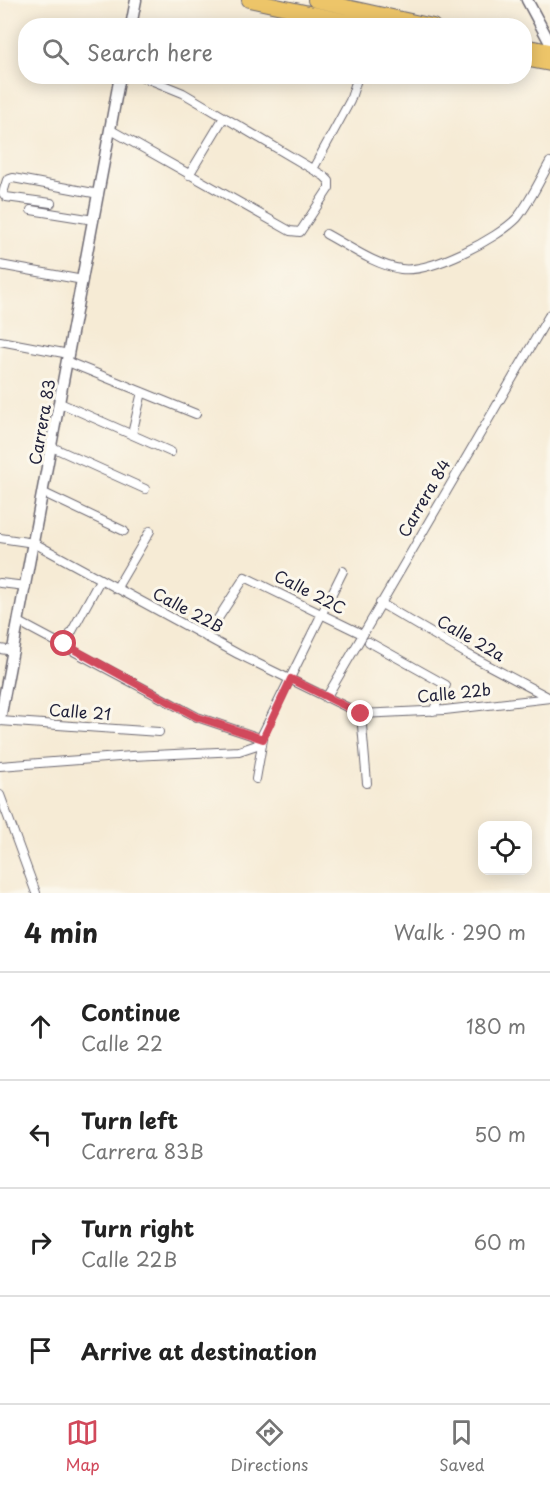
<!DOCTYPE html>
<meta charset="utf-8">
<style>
body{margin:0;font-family:"Playpen Sans",sans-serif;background:#f6f6f6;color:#222}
.controls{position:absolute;right:18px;bottom:18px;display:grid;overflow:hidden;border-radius:12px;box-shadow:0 3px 15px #0003}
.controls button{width:54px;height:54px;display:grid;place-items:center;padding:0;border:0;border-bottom:2px solid #e0e0e0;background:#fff;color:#222;font:30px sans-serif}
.stop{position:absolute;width:18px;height:18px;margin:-14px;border:4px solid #d1495b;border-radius:50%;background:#fff}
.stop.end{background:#d1495b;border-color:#fff;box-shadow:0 2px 6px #0008}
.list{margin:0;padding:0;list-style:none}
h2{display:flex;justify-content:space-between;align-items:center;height:78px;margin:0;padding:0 24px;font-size:26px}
h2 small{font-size:20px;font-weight:400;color:#767676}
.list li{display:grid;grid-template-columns:39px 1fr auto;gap:18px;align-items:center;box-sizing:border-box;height:108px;padding:0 24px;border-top:2px solid #e0e0e0}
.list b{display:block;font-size:22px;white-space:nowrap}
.list p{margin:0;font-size:20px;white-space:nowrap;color:#767676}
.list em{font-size:20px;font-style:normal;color:#767676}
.icon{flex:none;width:33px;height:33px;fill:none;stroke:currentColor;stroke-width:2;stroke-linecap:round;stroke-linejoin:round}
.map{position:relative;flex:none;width:550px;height:893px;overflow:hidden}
.search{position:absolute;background:#fff;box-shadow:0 3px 15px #0003;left:18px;right:18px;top:18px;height:66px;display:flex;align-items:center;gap:15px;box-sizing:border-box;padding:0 21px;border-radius:24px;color:#767676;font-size:22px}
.sheet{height:510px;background:#fff}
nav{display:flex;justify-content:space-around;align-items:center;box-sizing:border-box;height:84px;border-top:2px solid #e0e0e0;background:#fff;font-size:16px;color:#767676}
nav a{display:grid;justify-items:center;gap:3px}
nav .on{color:#d1495b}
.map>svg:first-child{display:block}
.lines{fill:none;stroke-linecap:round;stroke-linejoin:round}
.minor-casing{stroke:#6c6871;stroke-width:10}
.tertiary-casing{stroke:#6c6871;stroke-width:13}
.trunk-casing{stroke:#6c6871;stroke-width:16}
.minor{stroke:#fff;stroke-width:8}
.tertiary{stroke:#fff;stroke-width:10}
.trunk{stroke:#edc569;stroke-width:14}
.route{stroke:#d1495b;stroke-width:8}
.labels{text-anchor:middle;stroke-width:6;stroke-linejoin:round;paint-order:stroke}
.street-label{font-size:16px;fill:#22223b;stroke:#fbf7ec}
</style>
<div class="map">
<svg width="550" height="893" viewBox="0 0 550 893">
<rect width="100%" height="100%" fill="#fbf7ec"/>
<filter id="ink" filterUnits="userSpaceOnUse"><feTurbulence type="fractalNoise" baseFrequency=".0167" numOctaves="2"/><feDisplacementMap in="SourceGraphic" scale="12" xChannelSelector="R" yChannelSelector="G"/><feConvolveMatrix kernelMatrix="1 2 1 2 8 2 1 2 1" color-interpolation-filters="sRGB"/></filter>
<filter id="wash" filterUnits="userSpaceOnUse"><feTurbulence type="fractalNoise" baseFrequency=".008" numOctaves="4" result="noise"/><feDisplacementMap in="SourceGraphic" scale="24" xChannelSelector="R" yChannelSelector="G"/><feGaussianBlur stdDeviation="1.35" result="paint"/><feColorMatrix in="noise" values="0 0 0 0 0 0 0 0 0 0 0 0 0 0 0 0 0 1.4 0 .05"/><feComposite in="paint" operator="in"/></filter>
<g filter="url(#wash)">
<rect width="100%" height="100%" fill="#f6ebd5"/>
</g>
<g filter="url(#ink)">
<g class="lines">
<g class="minor-casing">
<path id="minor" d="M111 130 290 231 300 232 329 188V181L324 176 183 93 141 76
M313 169 350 101 358 76
M189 175 224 117
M51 203 6 197 3 193 7 180 13 178 99 194
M31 210 94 220
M326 234C350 247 375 265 401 269 431 273 497 239 517 218 530 202 540 180 550 162
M0 265 83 280
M0 341 69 354
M68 362 196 414
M60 403 171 452
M132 434 142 392
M52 447 145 489
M44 493 124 531
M0 538 34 543 238 654 361 714 445 710 550 698
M0 583 26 586
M116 589 150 531
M380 603 467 654 548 697
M19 622 197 717 263 739
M206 637 245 577 362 634
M369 642 446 685 433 711
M65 644 100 580
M0 649 14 651
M326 698 550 314
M361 714 367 783
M0 721 159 732
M0 766 132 756 239 751 257 745 343 571
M256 779 263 739
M0 795 36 893"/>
</g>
<g class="tertiary-casing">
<path id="tertiary" d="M527 0 550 43
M131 26 136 0
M0 719 120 76"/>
</g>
<g class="trunk-casing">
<path id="trunk" d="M249 0 369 26
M315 0 433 26
M524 46 550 51
M524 59 550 64"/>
</g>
<use href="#minor" class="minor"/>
<use href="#tertiary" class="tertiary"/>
<use href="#trunk" class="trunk"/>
</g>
</g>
<g class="lines" filter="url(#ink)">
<path class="route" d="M64 644 197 717 263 739 291 679 361 714"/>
</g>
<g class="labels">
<g class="street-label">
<text transform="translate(42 422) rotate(-80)" y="6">Carrera 83</text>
<text transform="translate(424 498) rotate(-60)" y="6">Carrera 84</text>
<text transform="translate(310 592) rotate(27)" y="6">Calle 22C</text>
<text transform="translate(188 610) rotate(28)" y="6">Calle 22B</text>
<text transform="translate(471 638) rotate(30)" y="6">Calle 22a</text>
<text transform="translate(454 693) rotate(-6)" y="6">Calle 22b</text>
<text transform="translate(80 712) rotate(4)" y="6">Calle 21</text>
</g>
</g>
</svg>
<div class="controls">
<button><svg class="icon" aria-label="locate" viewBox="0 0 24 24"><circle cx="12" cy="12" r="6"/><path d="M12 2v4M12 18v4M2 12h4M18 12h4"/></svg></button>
</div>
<div class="stop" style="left:64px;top:644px"></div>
<div class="stop end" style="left:361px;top:714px"></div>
<div class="search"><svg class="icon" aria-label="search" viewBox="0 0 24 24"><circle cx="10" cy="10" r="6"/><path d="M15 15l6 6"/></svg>Search here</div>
</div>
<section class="sheet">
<h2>4 min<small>Walk · 290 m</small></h2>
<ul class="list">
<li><svg class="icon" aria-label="ahead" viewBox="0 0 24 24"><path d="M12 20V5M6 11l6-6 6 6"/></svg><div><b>Continue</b><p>Calle 22</p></div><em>180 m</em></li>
<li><svg class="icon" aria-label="left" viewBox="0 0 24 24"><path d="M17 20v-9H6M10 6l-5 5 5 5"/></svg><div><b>Turn left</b><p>Carrera 83B</p></div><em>50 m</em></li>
<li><svg class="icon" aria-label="right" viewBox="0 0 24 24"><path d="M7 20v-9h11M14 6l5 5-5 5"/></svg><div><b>Turn right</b><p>Calle 22B</p></div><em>60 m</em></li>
<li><svg class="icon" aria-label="arrive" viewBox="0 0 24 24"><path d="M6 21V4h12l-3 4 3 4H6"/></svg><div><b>Arrive at destination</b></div></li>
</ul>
</section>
<nav>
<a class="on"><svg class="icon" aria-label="map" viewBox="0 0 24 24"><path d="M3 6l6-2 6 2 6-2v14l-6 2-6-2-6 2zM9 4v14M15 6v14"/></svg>Map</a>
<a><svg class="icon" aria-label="directions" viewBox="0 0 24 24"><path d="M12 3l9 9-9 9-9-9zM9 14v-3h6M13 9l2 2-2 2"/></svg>Directions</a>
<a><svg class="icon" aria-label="saved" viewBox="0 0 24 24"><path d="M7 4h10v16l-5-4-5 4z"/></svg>Saved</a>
</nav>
